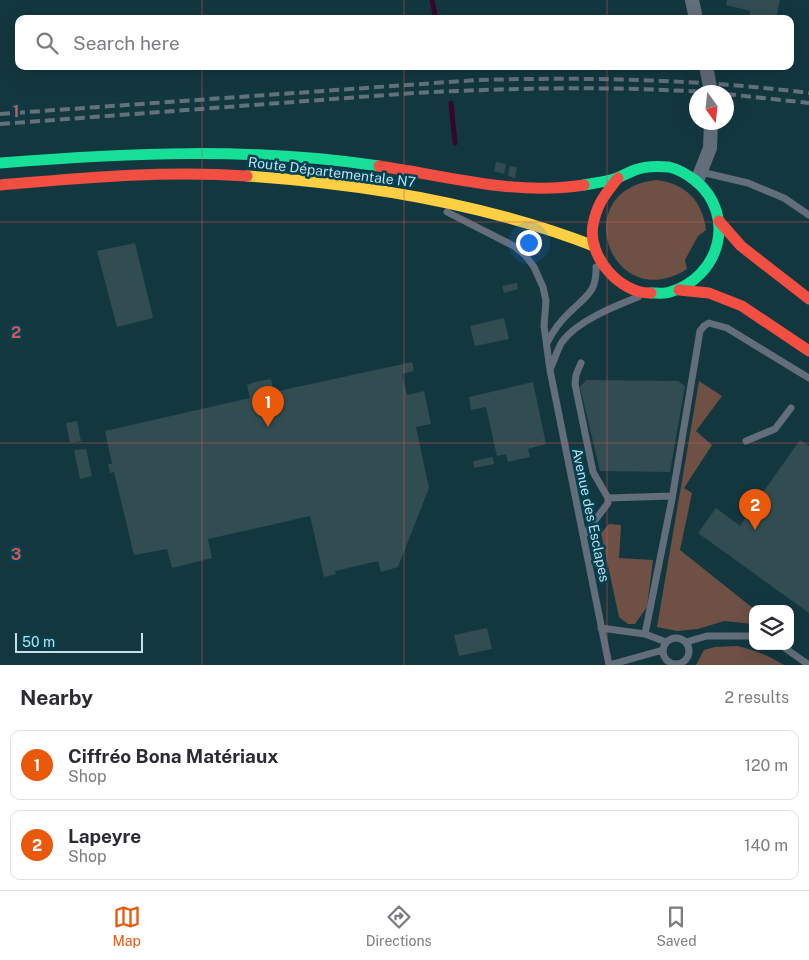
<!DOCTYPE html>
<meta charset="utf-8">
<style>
body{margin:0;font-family:"Public Sans",sans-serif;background:#f7f7f7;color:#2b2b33}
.controls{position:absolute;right:15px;bottom:15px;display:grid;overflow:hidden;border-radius:10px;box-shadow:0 5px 20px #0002}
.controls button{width:45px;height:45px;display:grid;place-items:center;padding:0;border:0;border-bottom:1px solid #e1e1e2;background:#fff;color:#2b2b33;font:25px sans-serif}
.compass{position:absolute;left:689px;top:85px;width:45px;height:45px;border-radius:50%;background:#fff;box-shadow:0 5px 20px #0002;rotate:165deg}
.scale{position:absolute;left:15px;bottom:12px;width:128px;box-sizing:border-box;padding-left:5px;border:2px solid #c3dfe9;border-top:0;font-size:14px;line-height:18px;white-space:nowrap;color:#c3dfe9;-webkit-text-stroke:4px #004252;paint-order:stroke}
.you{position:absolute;left:528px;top:242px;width:18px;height:18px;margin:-12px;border:4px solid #fff;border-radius:50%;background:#1a73e8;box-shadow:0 0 0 8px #1a73e833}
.badge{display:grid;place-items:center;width:32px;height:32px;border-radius:50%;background:#ea580c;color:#fff;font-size:16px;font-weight:700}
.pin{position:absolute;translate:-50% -41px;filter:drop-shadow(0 1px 2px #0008)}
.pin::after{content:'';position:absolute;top:26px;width:18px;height:15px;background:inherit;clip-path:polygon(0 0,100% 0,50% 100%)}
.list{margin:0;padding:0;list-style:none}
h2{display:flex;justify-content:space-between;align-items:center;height:65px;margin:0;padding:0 20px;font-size:21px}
h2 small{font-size:16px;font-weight:400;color:#7c7c81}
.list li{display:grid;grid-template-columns:32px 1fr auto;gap:15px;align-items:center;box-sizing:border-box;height:70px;margin:0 10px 10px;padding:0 10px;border:1px solid #e1e1e2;border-radius:10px}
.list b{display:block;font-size:19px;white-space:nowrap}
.list p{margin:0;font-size:16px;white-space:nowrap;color:#7c7c81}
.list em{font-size:16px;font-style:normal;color:#7c7c81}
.icon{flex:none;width:28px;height:28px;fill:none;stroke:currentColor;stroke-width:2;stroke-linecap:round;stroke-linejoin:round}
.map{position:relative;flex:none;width:809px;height:665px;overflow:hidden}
.search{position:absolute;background:#fff;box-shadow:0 5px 20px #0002;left:15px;right:15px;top:15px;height:55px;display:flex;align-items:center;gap:12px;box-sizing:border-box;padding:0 18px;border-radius:10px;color:#7c7c81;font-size:19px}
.sheet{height:225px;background:#fff}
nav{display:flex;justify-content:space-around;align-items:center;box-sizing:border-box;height:70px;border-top:1px solid #e1e1e2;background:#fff;font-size:14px;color:#7c7c81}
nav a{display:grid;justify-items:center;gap:2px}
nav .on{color:#ea580c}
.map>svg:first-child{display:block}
.green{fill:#6e5045}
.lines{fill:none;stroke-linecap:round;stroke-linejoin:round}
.stream{stroke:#35072d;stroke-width:5}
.building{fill:#314d51}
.lane{stroke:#636e7b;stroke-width:7}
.street{stroke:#636e7b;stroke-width:14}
.fast{stroke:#16e098;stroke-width:11}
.slow{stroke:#ffcf43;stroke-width:11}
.jam{stroke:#f24e42;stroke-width:11}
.rail{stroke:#62727c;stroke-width:4;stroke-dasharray:10 5;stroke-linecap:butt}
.grid{fill:none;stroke:#d15658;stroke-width:1;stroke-opacity:0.55}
.labels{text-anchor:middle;stroke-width:5;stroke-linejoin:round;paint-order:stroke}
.street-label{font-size:14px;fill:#c3dfe9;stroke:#004252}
.grid-label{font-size:16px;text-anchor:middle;font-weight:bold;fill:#d15658;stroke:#004252;stroke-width:5;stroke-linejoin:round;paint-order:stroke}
</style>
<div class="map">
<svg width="809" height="665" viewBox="0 0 809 665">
<rect width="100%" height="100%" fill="#13373f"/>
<path class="green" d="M656 180C685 183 703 201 706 230L698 236 685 260 687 269C611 317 566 190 656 180Z
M699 381 722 396 696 431 712 445 684 488 692 493 680 550 754 609H753V624L724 621 698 629 677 631 657 627Z
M609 524 621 525 619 558 653 560 647 607 635 624H628L619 617 601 533Z
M737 646C754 650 768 655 784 665H696L704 650 715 647Z"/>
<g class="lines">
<path class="stream" d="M432 0 436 19
M451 103 455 143"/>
</g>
<path class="building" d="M727 0H780L776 19H749L750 11 726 5Z
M496 162 506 164 504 174 494 171Z
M510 166 517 167 515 178 508 176Z
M135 243 153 318 117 327 97 251Z
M517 283 518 289 504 293 502 286Z
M504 318 509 339 475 346 470 326Z
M412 362 414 371 402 374 407 395 424 391 431 424 416 427 429 488 398 567 381 572 378 561 335 571 336 574 324 577 310 516 208 539 212 558 172 568 167 549 134 555 114 472 110 473 108 464H112L105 431 250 398 247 385 255 382 271 379 274 392Z
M586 380 678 381 685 386 670 472 600 471 580 387Z
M533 382 546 444 528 449 530 457 508 462 506 454 497 456 486 407 471 410 469 397Z
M77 421 81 441 70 443 66 423Z
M800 440 809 446V613L698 533 716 508 740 526 751 510 745 507 749 502 754 505Z
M86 449 92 476 80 479 74 450Z
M493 457 494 464 474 468 473 461Z
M487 628 492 649 459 656 454 635Z"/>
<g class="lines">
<path class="lane" d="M701 172 748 183 784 198 809 215
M447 212 514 246 525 255 534 267 543 287 546 301 544 326 550 370 609 665
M547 343C553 331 560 321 570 312 586 296 597 292 596 267
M581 363 576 375 575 384 593 472 608 498V503L584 535
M551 367C555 359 557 350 562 342 577 321 615 306 638 297
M746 441 775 429 791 408
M608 498 672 496
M601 628 645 634 666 642
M645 634 672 499 700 331 704 326 709 323 727 328 809 378
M663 651a13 13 0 1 1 26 0a13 13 0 1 1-26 0Z
M686 642 707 636H753
M782 646 809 665
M609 665 663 650"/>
<path class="street" d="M692 0 696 19
M706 66 711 92
M697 181 710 148 711 122"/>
<path class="fast" d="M0 163C126 153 254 147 379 166
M584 185C594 183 604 182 614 179 621 177 627 173 635 170 645 166 658 166 669 167 678 169 688 175 696 181 737 216 720 277 670 292 665 294 657 293 651 293"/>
<path class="slow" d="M247 176C365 184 483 203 594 246"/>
<path class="jam" d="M379 166C448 176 514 196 584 185
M618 178C605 195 597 203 593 225 587 256 620 294 651 293
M0 185C82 178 164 170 247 176
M719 221 741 246 809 299
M679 290 709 293 742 306 809 351"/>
<path class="rail" d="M726 94 809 103
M0 114 477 80C588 77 699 79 809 93
M0 124 414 93C511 88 607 86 704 92"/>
</g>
<path class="grid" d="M202 0V19M404 0V19M607 0V19M202 66V665M404 66V665M607 66V665M0 222H809M0 443H809"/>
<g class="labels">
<g class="street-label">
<text transform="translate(332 172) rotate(7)" y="5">Route Départementale N7</text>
<text transform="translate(591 515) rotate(78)" y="5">Avenue des Esclapes</text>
</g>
</g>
<g class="grid-label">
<text x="16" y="117">1</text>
<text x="16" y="338">2</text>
<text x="16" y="560">3</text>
</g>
</svg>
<div class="controls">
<button><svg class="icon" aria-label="layers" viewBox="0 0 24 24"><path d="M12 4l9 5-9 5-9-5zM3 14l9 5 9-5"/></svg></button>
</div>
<svg class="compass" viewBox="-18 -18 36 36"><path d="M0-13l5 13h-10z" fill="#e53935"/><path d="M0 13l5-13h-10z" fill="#7c7c81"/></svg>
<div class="scale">50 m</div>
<div class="you"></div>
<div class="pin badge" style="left:268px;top:427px">1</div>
<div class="pin badge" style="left:755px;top:530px">2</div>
<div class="search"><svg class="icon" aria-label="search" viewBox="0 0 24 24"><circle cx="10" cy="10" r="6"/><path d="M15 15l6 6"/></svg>Search here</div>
</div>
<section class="sheet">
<h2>Nearby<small>2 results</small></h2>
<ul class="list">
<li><span class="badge">1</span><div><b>Ciffréo Bona Matériaux</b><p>Shop</p></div><em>120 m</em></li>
<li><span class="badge">2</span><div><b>Lapeyre</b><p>Shop</p></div><em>140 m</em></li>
</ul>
</section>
<nav>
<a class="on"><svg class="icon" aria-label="map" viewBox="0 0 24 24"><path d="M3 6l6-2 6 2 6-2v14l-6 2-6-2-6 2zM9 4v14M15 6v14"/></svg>Map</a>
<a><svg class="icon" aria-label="directions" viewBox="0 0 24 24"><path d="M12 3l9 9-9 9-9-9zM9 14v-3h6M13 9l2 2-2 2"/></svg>Directions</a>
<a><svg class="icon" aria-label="saved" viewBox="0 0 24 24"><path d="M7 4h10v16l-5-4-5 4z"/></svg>Saved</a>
</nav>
